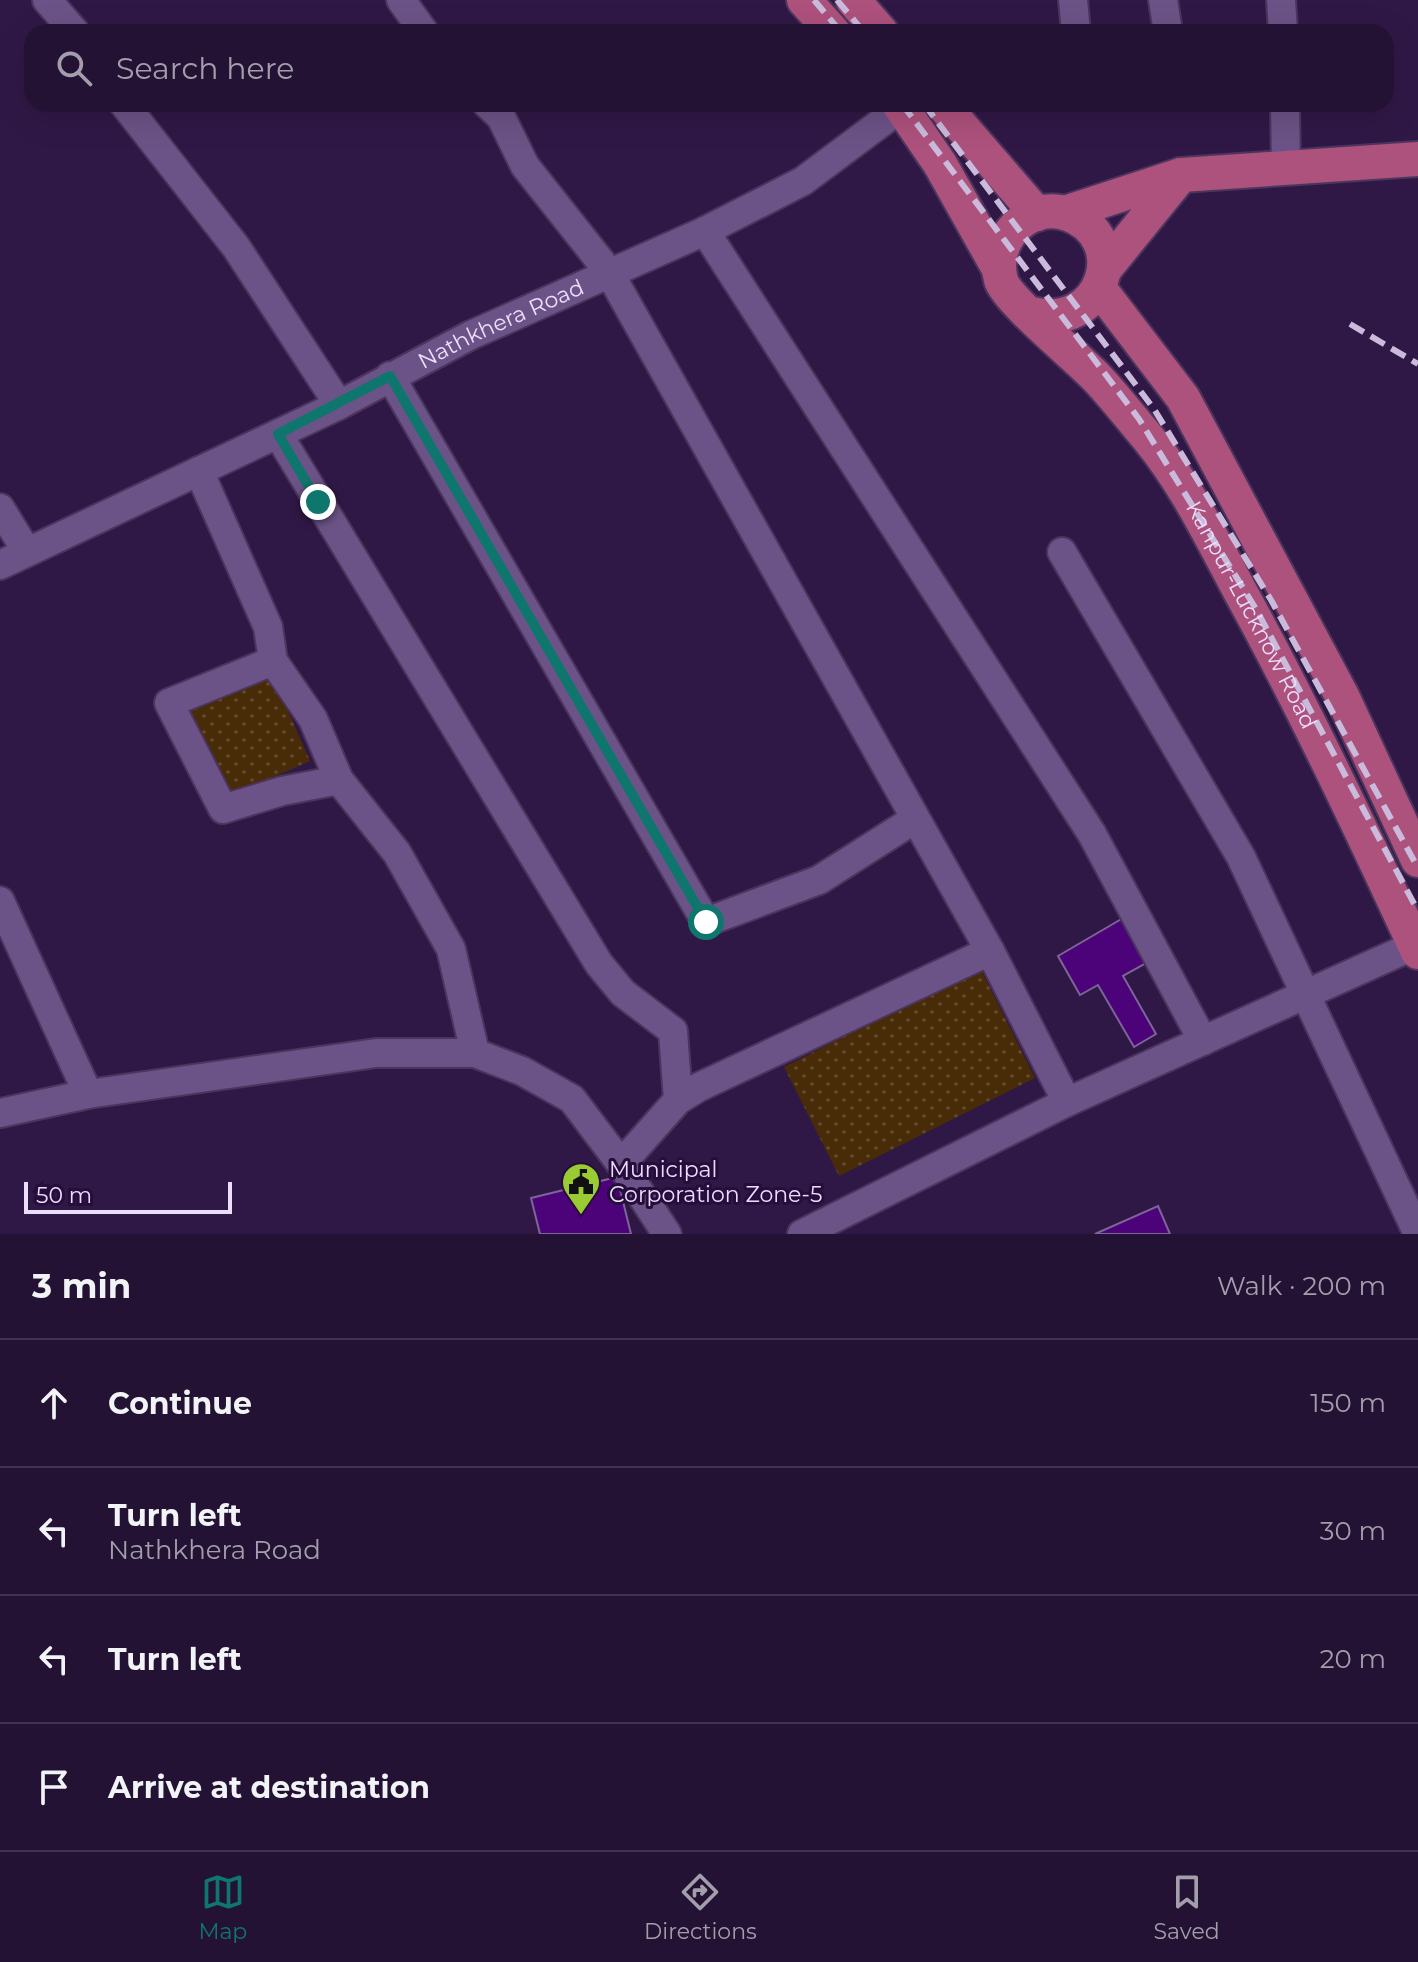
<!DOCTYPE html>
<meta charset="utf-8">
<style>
body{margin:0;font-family:Montserrat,sans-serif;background:#302040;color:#f1f3f6}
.scale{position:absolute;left:24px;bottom:20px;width:208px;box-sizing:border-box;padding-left:8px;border:4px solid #ebddfb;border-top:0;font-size:22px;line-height:28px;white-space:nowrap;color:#ebddfb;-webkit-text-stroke:6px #260d3b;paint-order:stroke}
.stop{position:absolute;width:24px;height:24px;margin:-18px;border:6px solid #0f766e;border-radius:50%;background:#fff}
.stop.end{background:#0f766e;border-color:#fff;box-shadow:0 2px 8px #0008}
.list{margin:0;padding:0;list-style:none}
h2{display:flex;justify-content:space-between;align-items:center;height:104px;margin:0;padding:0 32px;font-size:34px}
h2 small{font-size:26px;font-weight:400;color:#a39eac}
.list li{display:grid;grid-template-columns:52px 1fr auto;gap:24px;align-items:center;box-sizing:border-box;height:128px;padding:0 32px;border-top:2px solid #41324f}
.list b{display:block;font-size:30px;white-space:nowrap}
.list p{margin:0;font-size:26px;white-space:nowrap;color:#a39eac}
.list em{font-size:26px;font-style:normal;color:#a39eac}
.icon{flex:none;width:44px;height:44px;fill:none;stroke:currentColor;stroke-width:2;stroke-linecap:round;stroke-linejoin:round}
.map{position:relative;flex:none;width:1418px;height:1234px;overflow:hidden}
.search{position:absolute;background:#241234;box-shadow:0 8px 32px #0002;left:24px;right:24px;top:24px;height:88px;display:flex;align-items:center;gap:20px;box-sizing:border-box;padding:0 28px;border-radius:24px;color:#a39eac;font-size:30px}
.sheet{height:616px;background:#241234}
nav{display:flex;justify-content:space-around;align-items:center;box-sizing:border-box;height:112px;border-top:2px solid #41324f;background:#241234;font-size:22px;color:#a39eac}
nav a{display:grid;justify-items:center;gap:4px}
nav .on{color:#0f766e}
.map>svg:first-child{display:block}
.grass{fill:url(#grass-dots)}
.building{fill:#4c0379;stroke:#7d6499;stroke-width:2}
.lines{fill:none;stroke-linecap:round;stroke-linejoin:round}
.minor-casing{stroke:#4b355d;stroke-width:32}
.major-casing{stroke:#4b355d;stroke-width:38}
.minor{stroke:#6c5387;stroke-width:28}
.major{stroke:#ad517d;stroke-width:34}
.rail{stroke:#cabadb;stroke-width:6;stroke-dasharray:16 8;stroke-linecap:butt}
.route{stroke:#0f766e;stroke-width:10}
.labels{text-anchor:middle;stroke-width:6;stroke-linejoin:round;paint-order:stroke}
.street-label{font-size:22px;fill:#ebddfb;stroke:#260d3b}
.poi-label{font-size:22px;fill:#ebddfb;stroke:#260d3b;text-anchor:start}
</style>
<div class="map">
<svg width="1418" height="1234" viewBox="0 0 1418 1234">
<defs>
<pattern id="grass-dots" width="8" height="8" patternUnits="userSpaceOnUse" patternTransform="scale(2)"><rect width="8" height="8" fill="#482b07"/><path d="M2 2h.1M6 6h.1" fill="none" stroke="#63492c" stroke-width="1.8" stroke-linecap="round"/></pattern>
</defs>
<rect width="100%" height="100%" fill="#301846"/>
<path class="grass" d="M271 672 310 761 224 799 186 710Z
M980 968 1035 1078 839 1176 784 1067Z"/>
<path class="building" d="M1130 914 1155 958 1123 976 1156 1034 1134 1047 1098 985 1080 995 1058 956Z
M617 1177 631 1234H540L531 1198Z
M1158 1206 1170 1234H1095Z"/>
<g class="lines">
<g class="minor-casing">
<g id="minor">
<path d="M47 0 75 32"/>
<path d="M401 0 424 32"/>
<path d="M1073 0 1076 32"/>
<path d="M1163 0 1168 32"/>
<path d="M1281 0 1283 32"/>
<path d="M124 104 236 247 339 405"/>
<path d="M487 104 501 117 525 166 609 272 990 951 1067 1102"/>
<path d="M1285 104 1286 168"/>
<path d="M705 231 1092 834 1203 1041"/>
<path d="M390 376 706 922 819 880 915 819"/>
<path d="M278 434 599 964 623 993 673 1031 678 1100"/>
<path d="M199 471 268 627 273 661"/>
<path d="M0 508 27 552"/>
<path d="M1062 552 1241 857 1418 1234"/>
<path id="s1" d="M0 565 339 405 471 335 705 231 803 181 902 107"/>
<path d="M339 780 282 791 223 809 169 703 273 661 313 719 339 780 397 853 451 949 475 1053"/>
<path d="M0 901 88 1094"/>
<path d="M0 1113 88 1094 376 1053H475L522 1071 572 1099 621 1164 667 1234"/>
<path d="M621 1164 678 1100 699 1087 990 951"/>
<path d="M802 1234 1067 1102 1415 945"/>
</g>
</g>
<g class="major-casing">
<g id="major">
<path d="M804 0 833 32"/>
<path d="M853 0 881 32"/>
<path d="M899 104 940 164 999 269"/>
<path d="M942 104 1037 214"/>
<path d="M1065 213 1181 175 1418 159"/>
<path d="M1104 270 1181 175"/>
<path d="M1099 288 1183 398 1342 696 1418 860"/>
<path id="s2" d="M1032 314C1104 332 1133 238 1068 214 1028 200 990 241 1001 280 1006 299 1078 358 1097 378 1115 397 1131 418 1148 438 1186 484 1213 541 1241 593 1305 710 1362 831 1418 952"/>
</g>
</g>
<use href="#minor" class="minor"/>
<use href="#major" class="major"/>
<path class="rail" d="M814 0 841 32
M837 0 864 32
M902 104 1139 419 1256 609 1418 911
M924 104 1154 409 1271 600 1418 868
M1350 324 1418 364"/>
</g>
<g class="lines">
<path class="route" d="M318 502 278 434 390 376 706 922"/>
</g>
<defs>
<g id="civic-pin" transform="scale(2)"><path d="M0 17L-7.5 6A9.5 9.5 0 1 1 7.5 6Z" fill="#9bcb32" stroke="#260d3b"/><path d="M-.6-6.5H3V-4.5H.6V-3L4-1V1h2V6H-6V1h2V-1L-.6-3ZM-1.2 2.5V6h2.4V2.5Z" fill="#111"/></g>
</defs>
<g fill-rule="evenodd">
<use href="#civic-pin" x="581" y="1182"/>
</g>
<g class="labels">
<g class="street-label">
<text dy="8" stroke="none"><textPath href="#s1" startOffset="556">Nathkhera Road</textPath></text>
<text dy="8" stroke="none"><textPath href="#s2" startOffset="704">Kanpur-Lucknow Road</textPath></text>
</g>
<g class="poi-label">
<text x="609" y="1177">Municipal<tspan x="609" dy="25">Corporation Zone-5</tspan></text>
</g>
</g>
</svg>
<div class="scale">50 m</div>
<div class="stop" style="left:706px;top:922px"></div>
<div class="stop end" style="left:318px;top:502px"></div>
<div class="search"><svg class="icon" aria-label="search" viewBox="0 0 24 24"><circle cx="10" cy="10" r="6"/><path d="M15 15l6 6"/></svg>Search here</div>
</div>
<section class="sheet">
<h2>3 min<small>Walk · 200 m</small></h2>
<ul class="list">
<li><svg class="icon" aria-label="ahead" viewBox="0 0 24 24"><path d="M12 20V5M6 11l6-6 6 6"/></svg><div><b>Continue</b></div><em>150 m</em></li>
<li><svg class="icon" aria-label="left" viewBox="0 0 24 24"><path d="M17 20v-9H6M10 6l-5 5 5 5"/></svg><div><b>Turn left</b><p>Nathkhera Road</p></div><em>30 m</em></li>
<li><svg class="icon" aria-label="left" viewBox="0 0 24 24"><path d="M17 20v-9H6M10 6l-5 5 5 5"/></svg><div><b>Turn left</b></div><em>20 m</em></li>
<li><svg class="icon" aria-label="arrive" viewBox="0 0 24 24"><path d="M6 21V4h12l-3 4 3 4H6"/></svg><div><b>Arrive at destination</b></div></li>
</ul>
</section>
<nav>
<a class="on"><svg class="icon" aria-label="map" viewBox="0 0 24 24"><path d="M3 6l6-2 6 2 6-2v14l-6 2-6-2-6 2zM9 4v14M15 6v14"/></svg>Map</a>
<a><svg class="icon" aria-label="directions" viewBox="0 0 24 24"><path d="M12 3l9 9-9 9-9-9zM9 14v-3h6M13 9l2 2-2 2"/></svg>Directions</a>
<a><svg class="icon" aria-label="saved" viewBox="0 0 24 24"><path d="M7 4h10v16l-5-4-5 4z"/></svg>Saved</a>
</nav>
